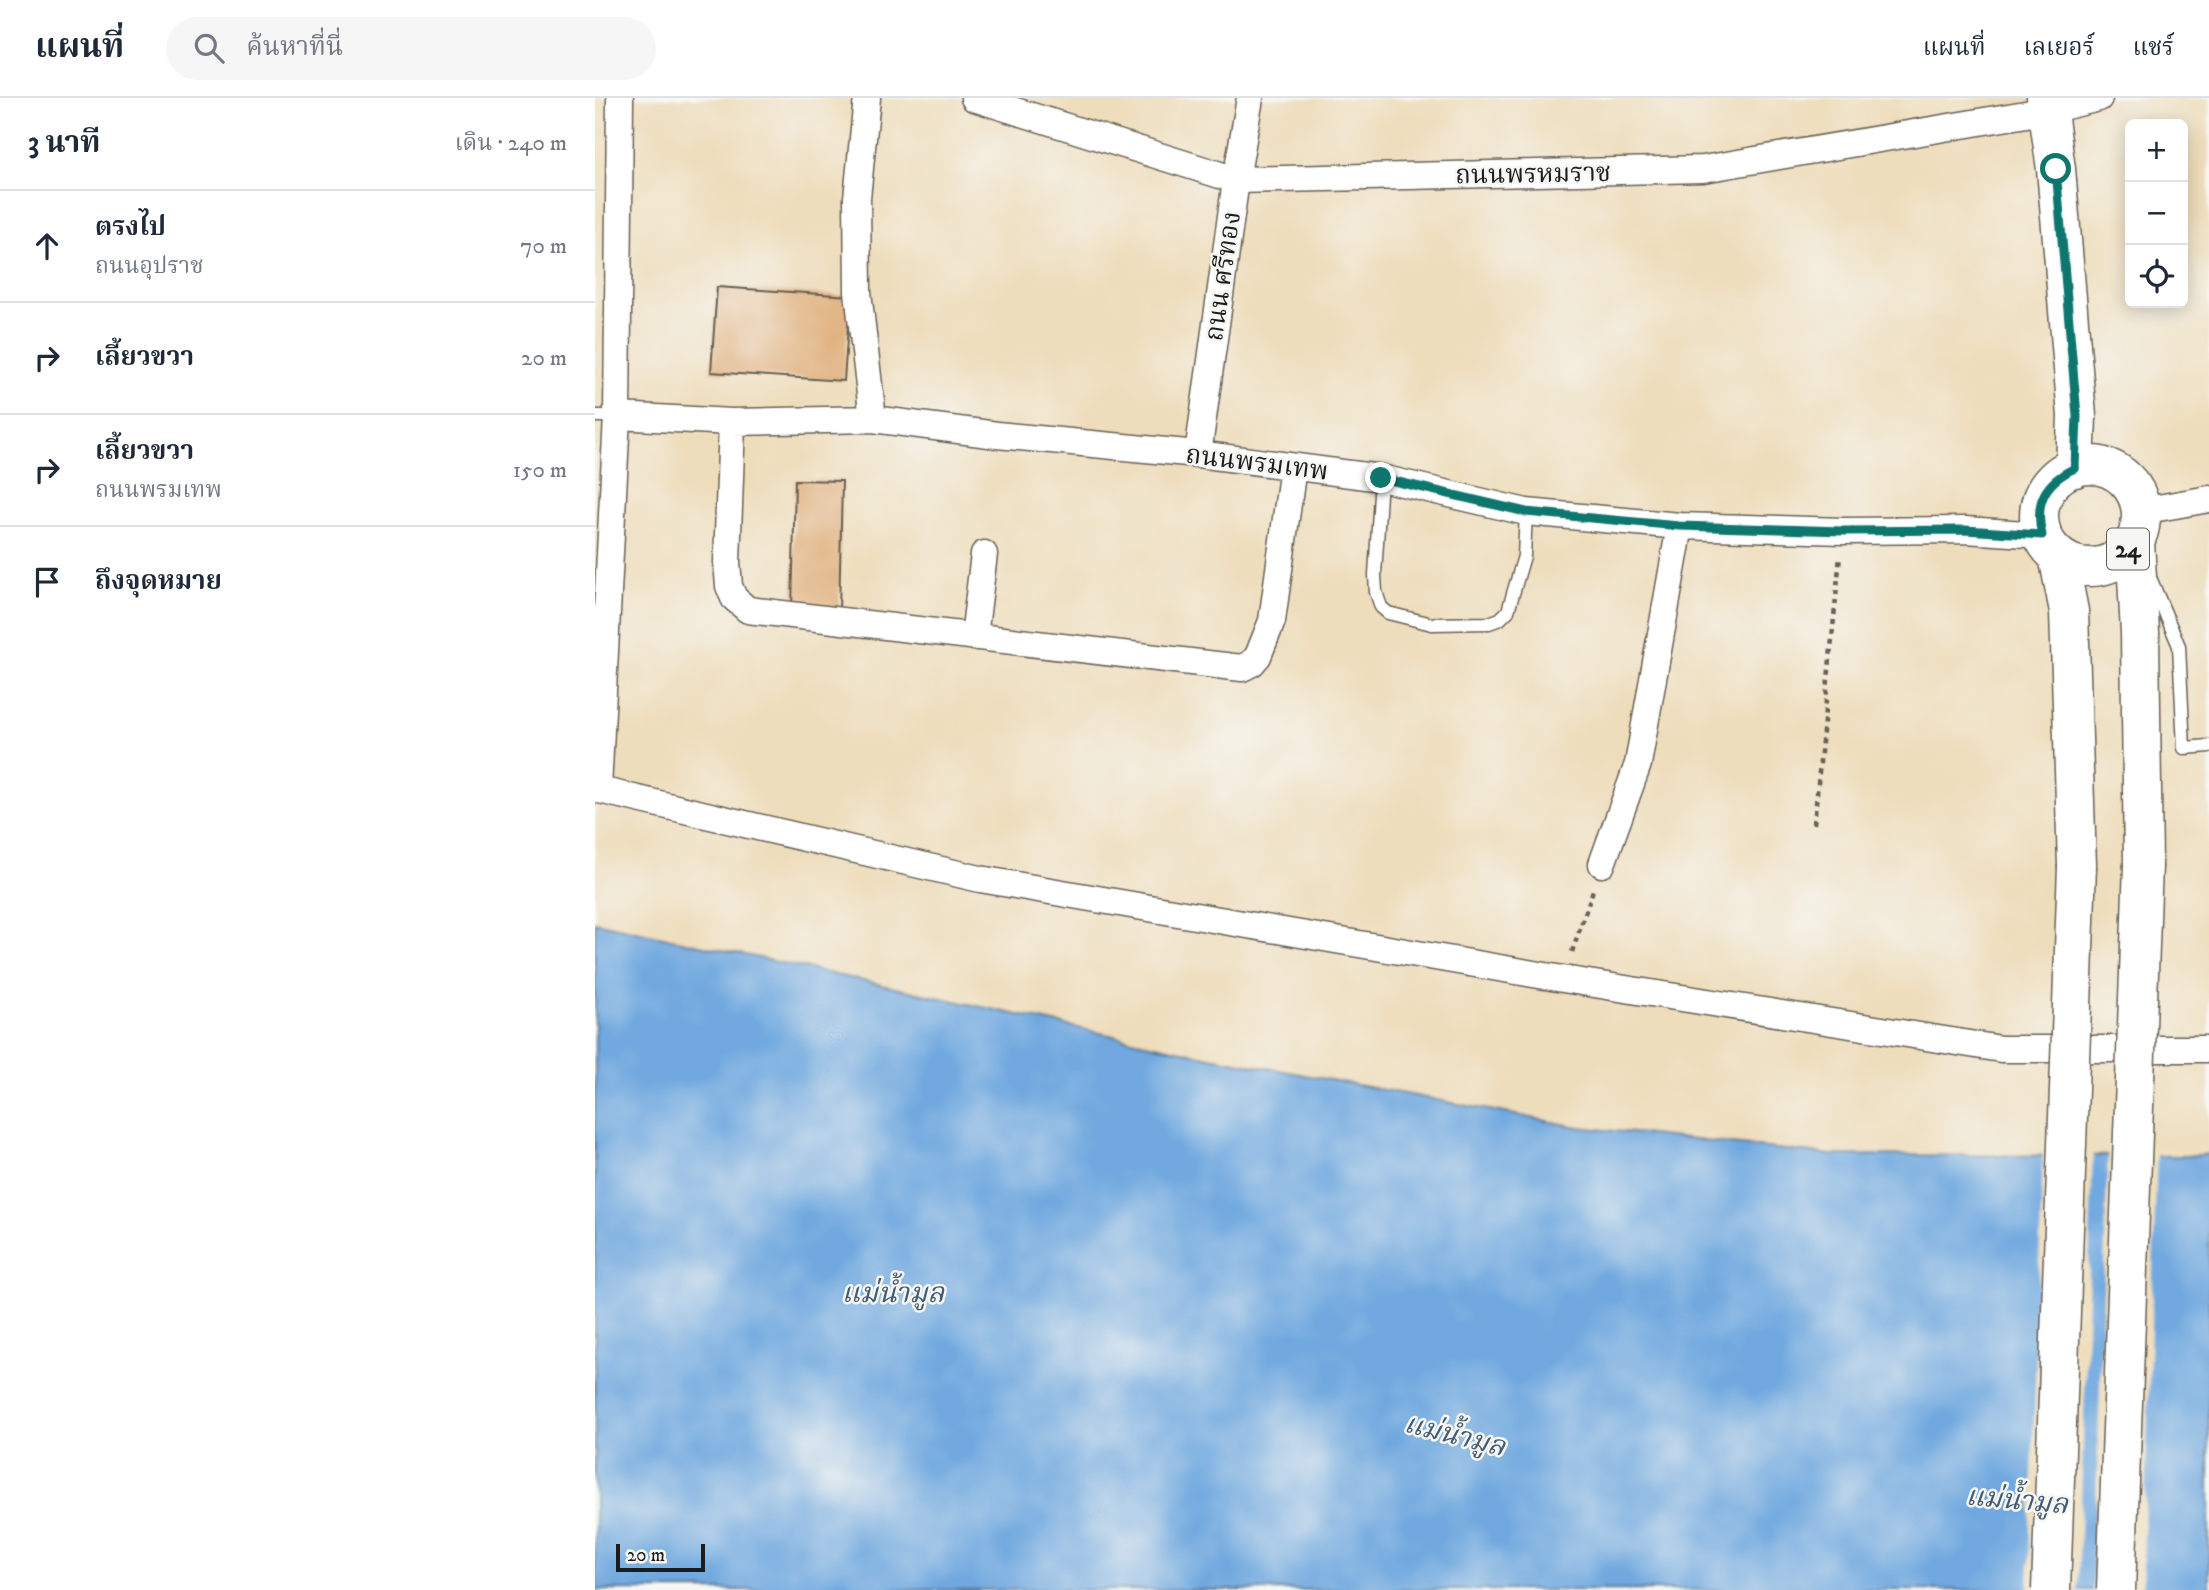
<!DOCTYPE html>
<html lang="th">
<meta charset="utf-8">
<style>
body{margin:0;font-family:"IM FELL DW Pica","Noto Serif Thai",serif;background:#f6f6f7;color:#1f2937}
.controls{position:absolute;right:21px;top:21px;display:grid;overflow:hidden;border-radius:10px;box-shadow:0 4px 18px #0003}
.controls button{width:63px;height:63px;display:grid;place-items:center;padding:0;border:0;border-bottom:2px solid #e0e1e3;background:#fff;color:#1f2937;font:35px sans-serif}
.scale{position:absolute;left:21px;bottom:18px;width:89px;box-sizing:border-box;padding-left:7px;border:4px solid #1c1c1c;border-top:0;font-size:19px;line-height:24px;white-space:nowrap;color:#1c1c1c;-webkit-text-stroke:5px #f6f6f2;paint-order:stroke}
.stop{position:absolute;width:21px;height:21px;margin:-16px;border:5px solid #0f766e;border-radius:50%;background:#fff}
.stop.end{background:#0f766e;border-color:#fff;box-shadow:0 2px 7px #0008}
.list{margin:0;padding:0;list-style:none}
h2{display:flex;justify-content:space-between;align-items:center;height:91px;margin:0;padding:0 28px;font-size:30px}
h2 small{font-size:23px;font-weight:400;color:#747a83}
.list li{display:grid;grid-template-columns:46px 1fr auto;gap:21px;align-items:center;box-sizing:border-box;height:112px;padding:0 28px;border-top:2px solid #e0e1e3}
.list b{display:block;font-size:26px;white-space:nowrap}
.list p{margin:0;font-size:23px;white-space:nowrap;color:#747a83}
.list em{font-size:23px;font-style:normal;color:#747a83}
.icon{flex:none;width:38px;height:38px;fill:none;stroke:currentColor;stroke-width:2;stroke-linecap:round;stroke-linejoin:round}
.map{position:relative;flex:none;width:1614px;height:1492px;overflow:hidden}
header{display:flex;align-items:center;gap:42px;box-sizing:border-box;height:98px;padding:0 35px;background:#fff;border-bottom:2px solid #e0e1e3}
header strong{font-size:33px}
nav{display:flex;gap:38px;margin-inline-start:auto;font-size:24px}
.search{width:490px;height:63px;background:#f6f6f7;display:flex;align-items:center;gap:18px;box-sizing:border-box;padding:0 24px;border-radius:38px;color:#747a83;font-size:26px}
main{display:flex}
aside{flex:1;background:#fff}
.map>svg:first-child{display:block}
.water{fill:#70a8df;stroke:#46627e;stroke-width:2}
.pier{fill:#edb}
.building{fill:#e0b07d}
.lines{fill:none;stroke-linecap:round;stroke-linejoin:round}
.lane-casing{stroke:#666054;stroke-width:15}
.street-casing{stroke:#666054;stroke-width:29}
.primary-casing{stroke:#666054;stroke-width:41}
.path{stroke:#666054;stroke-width:4.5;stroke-dasharray:5 5;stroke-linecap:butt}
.lane{stroke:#fff;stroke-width:12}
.street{stroke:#fff;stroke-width:26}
.primary{stroke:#fff;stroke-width:38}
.primary-bridge-casing{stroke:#666054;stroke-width:41;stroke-linecap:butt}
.primary-bridge{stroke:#fff;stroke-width:38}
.route{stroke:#0f766e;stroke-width:9}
.labels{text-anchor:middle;stroke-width:5;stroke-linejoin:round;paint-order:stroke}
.shield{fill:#f6f6f2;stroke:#5d5d5c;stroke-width:2}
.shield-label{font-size:24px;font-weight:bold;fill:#1c1c1c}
.street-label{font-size:26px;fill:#1c1c1c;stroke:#f6f6f2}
.water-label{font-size:28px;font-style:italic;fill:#425b74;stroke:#f6f6f2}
</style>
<header>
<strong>แผนที่</strong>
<div class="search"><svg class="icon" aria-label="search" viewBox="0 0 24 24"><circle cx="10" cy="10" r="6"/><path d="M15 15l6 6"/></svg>ค้นหาที่นี่</div>
<nav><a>แผนที่</a><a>เลเยอร์</a><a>แชร์</a></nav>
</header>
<main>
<aside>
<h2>3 นาที<small>เดิน · 240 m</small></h2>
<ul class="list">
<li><svg class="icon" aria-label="ahead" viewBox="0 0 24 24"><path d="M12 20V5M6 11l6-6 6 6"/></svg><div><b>ตรงไป</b><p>ถนนอุปราช</p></div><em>70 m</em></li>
<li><svg class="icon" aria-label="right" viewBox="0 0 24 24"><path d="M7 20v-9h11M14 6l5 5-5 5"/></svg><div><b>เลี้ยวขวา</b></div><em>20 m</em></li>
<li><svg class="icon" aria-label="right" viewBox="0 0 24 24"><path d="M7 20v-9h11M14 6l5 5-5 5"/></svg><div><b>เลี้ยวขวา</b><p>ถนนพรมเทพ</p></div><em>150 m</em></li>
<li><svg class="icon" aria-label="arrive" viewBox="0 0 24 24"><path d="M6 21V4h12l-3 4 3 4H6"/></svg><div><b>ถึงจุดหมาย</b></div></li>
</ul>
</aside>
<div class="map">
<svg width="1614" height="1492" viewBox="0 0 1614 1492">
<rect width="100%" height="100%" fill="#f6f6f2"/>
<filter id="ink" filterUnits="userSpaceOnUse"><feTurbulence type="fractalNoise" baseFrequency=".0143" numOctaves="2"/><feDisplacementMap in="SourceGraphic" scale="14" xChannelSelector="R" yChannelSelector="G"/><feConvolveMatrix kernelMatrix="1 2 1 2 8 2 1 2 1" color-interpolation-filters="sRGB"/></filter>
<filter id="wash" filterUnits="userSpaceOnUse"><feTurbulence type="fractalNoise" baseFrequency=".00686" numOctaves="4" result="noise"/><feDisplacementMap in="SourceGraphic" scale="28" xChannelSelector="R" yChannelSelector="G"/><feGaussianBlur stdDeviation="1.57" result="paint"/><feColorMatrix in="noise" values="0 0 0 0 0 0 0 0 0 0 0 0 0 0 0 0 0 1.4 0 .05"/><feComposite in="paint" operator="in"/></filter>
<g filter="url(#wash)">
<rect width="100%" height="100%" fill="#edb"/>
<path class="water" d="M0 824 615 959 984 1029 1236 1057 1591 1058 1614 1056V1492H0Z"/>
<path class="pier" d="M1448 1054H1498L1483 1492H1433Z
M1513 1054H1562L1547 1492H1498Z"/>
<g id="blocks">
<path class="building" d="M122 189 255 198 249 283 116 274Z
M200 382 247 383 244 514 197 513Z"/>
</g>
</g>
<g filter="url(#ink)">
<use href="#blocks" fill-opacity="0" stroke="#666054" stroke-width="2"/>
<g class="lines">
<g class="lane-casing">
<path id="lane" d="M0 318H22
M786 380 780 477 781 494 786 509 793 515 837 526 894 525 905 521 913 513 929 458 931 414
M1556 482 1584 548 1589 650 1614 648"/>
</g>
<g class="street-casing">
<path id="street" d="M272 0 262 100 263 194 278 321
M379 0 641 82 1108 71 1454 12 1504 0
M22 318 137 324 278 321 402 337 603 356 786 380 931 414 1085 428 1248 433 1370 432 1447 437
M137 324 132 464 134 488 139 500 153 512 647 570 657 565 663 558 677 523 698 369
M603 356 641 82 655 0
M1546 413 1614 401
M379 539 389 456
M0 691 385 781 968 881 1406 951H1614
M3 691 22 318 25 0
M1007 766 1043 666 1085 428"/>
</g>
<g class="primary-casing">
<path id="primary" d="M1451 0 1461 71 1482 318 1480 370
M1444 418a51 51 0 1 1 102 0a51 51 0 1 1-102 0Z
M1540 443 1545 535 1548 767
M1463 458 1474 513 1482 768"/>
</g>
<path class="path" d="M1219 726 1245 458
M977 854 999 789"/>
<use href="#lane" class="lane"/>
<use href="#street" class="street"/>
<use href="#primary" class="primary"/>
<g class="primary-bridge-casing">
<path id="primary-bridge" d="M1456 1492 1482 768
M1521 1492 1548 767"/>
</g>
<use href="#primary-bridge" class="primary-bridge"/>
</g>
</g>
<g class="lines" filter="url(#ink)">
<path class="route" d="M786 380 931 414 1084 428 1248 433 1370 432 1447 437C1439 404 1450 384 1480 370L1482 318 1461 71"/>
</g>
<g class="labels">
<rect class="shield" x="1512" y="430.5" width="42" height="41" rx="5"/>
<g class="shield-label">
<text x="1533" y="459">24</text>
</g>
<g class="street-label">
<text transform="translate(938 75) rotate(-1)" y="9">ถนนพรหมราช</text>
<text transform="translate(627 178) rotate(-82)" y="9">ถนน ศรีทอง</text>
<text transform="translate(662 364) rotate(7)" y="9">ถนนพรมเทพ</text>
</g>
<g class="water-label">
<text x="298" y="1204">แม่น้ำมูล</text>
<text transform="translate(860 1336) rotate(14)" y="10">แม่น้ำมูล</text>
<text transform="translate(1422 1401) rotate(5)" y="10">แม่น้ำมูล</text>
</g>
</g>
</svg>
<div class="controls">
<button>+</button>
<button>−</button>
<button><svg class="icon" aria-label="locate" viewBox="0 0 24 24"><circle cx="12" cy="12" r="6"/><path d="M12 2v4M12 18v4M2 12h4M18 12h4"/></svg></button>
</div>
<div class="scale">20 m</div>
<div class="stop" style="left:1461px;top:71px"></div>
<div class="stop end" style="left:786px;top:380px"></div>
</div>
</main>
